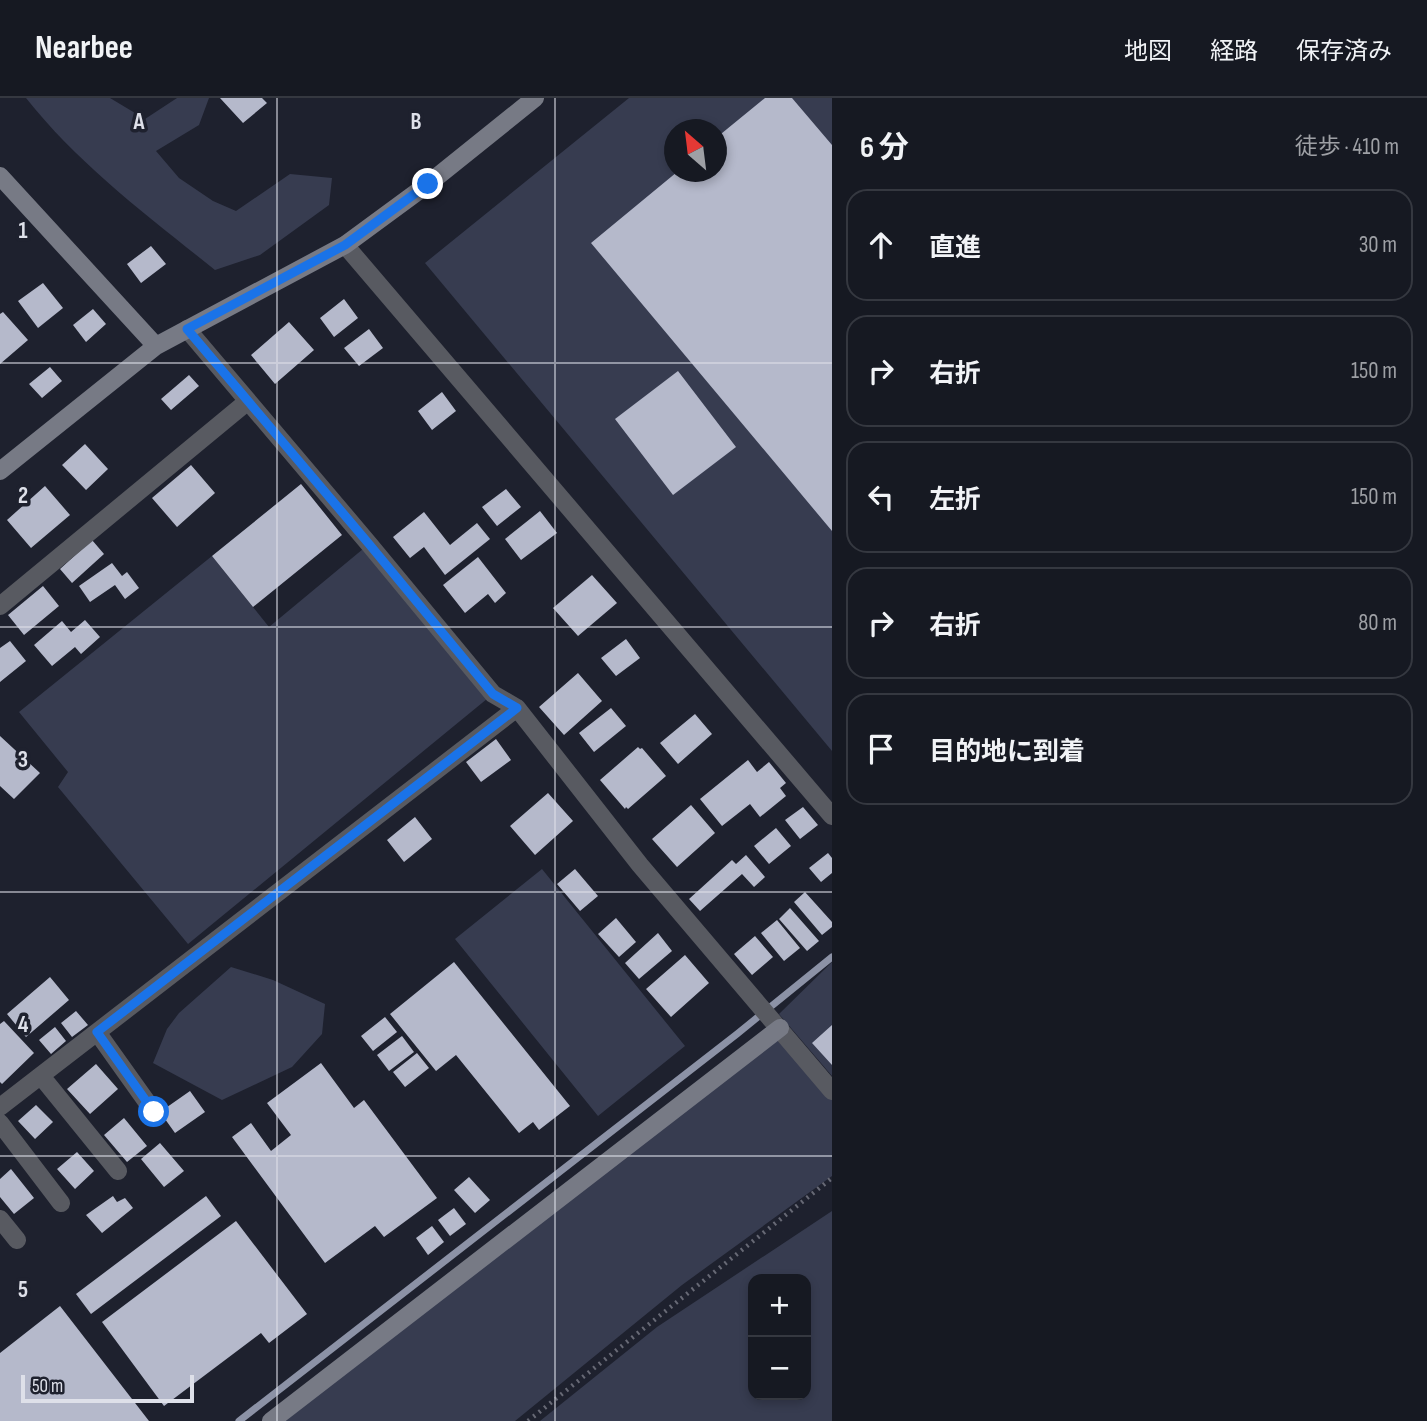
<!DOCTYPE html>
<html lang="ja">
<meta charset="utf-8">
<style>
body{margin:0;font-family:"Sofia Sans Condensed","Noto Sans JP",sans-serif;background:#23262f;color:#f1f3f6}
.controls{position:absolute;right:21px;bottom:21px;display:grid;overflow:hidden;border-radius:14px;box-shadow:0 4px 10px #0003}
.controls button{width:63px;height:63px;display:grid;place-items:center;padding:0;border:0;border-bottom:2px solid #353840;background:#161922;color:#f1f3f6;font:35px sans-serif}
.compass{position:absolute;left:664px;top:21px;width:63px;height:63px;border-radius:50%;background:#161922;box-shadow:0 4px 10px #0003;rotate:332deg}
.scale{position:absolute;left:21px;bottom:18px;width:173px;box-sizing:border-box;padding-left:7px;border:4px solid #dee0e9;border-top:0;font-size:19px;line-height:24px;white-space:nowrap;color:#dee0e9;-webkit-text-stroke:5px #1e212e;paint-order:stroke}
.stop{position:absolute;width:21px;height:21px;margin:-16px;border:5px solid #1a73e8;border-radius:50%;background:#fff}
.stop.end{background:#1a73e8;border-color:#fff;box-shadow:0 2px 7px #0008}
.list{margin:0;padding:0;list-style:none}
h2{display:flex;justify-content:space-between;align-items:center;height:91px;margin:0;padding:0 28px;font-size:30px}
h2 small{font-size:23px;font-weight:400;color:#9ea0a5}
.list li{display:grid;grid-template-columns:46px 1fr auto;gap:21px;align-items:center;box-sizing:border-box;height:112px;margin:0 14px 14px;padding:0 14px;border:2px solid #353840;border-radius:21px}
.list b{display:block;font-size:26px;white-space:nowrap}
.list em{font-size:23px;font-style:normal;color:#9ea0a5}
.icon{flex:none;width:38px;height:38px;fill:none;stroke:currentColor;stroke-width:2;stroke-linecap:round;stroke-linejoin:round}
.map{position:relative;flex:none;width:832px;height:1323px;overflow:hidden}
header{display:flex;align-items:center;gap:42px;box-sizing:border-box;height:98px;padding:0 35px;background:#161922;border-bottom:2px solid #353840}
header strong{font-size:33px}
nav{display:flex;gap:38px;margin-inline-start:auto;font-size:24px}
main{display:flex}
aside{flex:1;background:#161922}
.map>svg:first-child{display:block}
.green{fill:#373c50;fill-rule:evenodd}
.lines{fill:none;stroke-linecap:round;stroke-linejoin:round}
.stream{stroke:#8c92a6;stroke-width:7}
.building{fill:#b5b9cb}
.path{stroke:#676975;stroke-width:4.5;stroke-dasharray:2 5;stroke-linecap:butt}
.street{stroke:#585a61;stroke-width:18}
.secondary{stroke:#777a85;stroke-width:18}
.route{stroke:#1a73e8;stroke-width:9}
.grid{fill:none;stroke:#dee0e9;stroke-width:2;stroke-opacity:0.55}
.grid-label{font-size:23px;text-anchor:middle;font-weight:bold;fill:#dee0e9;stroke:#1e212e;stroke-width:7;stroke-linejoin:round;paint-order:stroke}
</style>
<header>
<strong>Nearbee</strong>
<nav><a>地図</a><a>経路</a><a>保存済み</a></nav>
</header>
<main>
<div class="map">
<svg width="832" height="1323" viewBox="0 0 832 1323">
<rect width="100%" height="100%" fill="#1e212e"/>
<path class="green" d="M26 0H110L145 21 177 0H209L199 27 156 53 179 80 213 103 236 113 290 76 332 80 329 107 260 157 215 172C149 119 79 67 26 0Z
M629 0H832V653L425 165ZM674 32H716V74H674Z
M369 446 493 596 188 846 58 689 68 674 19 614 212 458 269 529Z
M542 771 685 948 598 1018 455 841Z
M832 864V978L779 916Z
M231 869 273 882 325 906 322 936 292 969 222 1002 153 965 167 931 179 915Z
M780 930 832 993V1078L682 1187 515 1323H285Z
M832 1113V1323H540L657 1229ZM753 1181H806V1297H753Z"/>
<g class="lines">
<path class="stream" d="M239 1323 737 936 832 859"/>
</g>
<path class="building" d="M220 0H262L267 5 243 25Z
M765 0H792L832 47V433L591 145 677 74H716V40Z
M151 148 166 166 141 185 127 166Z
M43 185 63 210 38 230 18 203Z
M344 201 358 220 334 239 320 220Z
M93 211 106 226 86 244 73 227Z
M3 214 28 242 0 266V216Z
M289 224 314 252 275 286 251 257Z
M369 231 383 250 359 268 344 250Z
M50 269 62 283 42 300 29 286Z
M678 273 736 349 673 397 615 321Z
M189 277 199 288 171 312 161 301Z
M442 294 456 313 432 332 418 313Z
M85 346 108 371 86 392 62 367Z
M191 367 215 395 177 429 152 400Z
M301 386 342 437 253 509 212 458Z
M45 388 70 417 31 450 7 422Z
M506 391 521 409 497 428 482 409Z
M540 413 557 435 521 462 505 441Z
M424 414 450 447 477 425 490 441 445 477 424 449 410 460 393 439Z
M92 442 104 456 72 485 60 471Z
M478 459 506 495 495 505 488 496 465 515 443 487Z
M112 465 122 478 127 474 139 490 125 501 115 487 90 504 79 488Z
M592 477 617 505 578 538 553 510Z
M43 488 59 508 24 537 8 517Z
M85 522 100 539 81 556 75 549 52 568 34 547 62 523 71 534Z
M626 541 640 560 616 578 601 560Z
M10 543 26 563 0 584V550Z
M578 575 602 603 564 637 539 609Z
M611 610 626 628 594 654 579 635Z
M695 616 712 636 678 666 660 645Z
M0 638 40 675 14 701 0 688Z
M496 641 511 662 481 684 466 664Z
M638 649 640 651 642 650 666 678 628 711 626 709 625 711 600 682Z
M748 662 757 674 769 664 786 685 780 690 786 698 760 719 750 706 722 728 700 701Z
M548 695 573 723 535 757 510 728Z
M691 707 715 735 677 769 652 741Z
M803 709 818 727 800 741 785 722Z
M415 719 432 741 404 764 387 742Z
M776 730 791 748 769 766 754 748Z
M828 755 832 760V775L821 784 809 770Z
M746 757 765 779 754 789 742 776 700 813 689 801 732 762 736 766Z
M575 771 598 798 580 813 557 786Z
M805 794 832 824V829L822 837 794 804Z
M790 810 819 843 807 853 779 821Z
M616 820 636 844 619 859 598 836Z
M777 822 800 850 784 863 761 835Z
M658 835 672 853 639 881 625 865Z
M755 838 773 859 752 877 734 856Z
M685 857 709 885 671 919 646 891Z
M454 864 570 1008 539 1032 533 1024 519 1035 456 957 436 973 390 916Z
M50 879 69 902 26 939 7 916Z
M76 913 88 927 72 939 61 925Z
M385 919 397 934 373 953 361 938Z
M4 923 34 955 2 986 0 984V926Z
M832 927V967L812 945Z
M55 929 66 943 51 956 39 942Z
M402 938 414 954 389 973 377 957Z
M417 955 429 970 405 989 393 974Z
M321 965 354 1010 364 1002 437 1100 384 1139 375 1128 325 1165 232 1039 251 1025 271 1053 291 1037 267 1005Z
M96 966 118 991 90 1016 67 991Z
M190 993 205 1014 175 1035 160 1014Z
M36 1007 53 1024 35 1041 18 1023Z
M124 1020 147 1048 127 1064 104 1037Z
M160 1045 184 1073 164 1089 141 1061Z
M77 1054 94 1073 75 1091 57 1071Z
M11 1071 34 1100 14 1116 0 1099V1081Z
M469 1079 490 1102 475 1115 454 1092Z
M113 1098 117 1104 125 1100 133 1110 102 1135 86 1117Z
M206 1098 221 1118 91 1216 76 1196Z
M454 1110 466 1126 450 1138 438 1122Z
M236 1123 307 1216 269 1245 261 1235 164 1308 102 1224Z
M432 1128 444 1144 428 1157 416 1140Z
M60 1208 149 1323H0V1255Z"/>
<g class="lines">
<path class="path" d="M528 1323 832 1080"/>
<path class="street" d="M345 147 832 718
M187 231 369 446 493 596 517 610 640 767 832 993
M0 508 248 303
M97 934 154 1014
M41 978 118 1073
M0 1009 517 610
M0 1025 61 1105
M0 1121 17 1142"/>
<path class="secondary" d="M0 78 156 248
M0 373 156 248 345 147 428 86 535 0
M271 1323 780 930"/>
</g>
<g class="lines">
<path class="route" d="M154 1014 97 934 517 610 493 596 369 446 187 231 345 147 428 86"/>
</g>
<path class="grid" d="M277 0V1323M555 0V1323M0 265H832M0 529H832M0 794H832M0 1058H832"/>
<g class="grid-label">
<text x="139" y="31">A</text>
<text x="416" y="31">B</text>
<text x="23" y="140">1</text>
<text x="23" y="405">2</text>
<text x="23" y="669">3</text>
<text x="23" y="934">4</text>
<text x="23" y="1199">5</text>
</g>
</svg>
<div class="controls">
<button>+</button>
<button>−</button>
</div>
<svg class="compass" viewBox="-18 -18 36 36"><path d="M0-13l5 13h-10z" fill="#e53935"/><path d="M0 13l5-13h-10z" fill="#9ea0a5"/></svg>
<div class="scale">50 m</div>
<div class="stop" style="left:154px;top:1014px"></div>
<div class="stop end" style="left:428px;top:86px"></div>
</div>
<aside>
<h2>6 分<small>徒歩 · 410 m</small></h2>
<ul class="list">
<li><svg class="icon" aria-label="ahead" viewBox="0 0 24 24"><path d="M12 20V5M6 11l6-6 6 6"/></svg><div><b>直進</b></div><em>30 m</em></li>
<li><svg class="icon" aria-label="right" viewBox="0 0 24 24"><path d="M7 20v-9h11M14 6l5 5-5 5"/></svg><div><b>右折</b></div><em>150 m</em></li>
<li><svg class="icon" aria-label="left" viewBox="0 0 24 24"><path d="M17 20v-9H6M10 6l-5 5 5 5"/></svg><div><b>左折</b></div><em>150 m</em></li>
<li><svg class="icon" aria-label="right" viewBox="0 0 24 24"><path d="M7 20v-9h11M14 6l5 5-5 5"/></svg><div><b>右折</b></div><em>80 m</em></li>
<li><svg class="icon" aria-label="arrive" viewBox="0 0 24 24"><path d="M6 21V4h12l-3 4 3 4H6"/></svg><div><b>目的地に到着</b></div></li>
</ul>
</aside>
</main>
